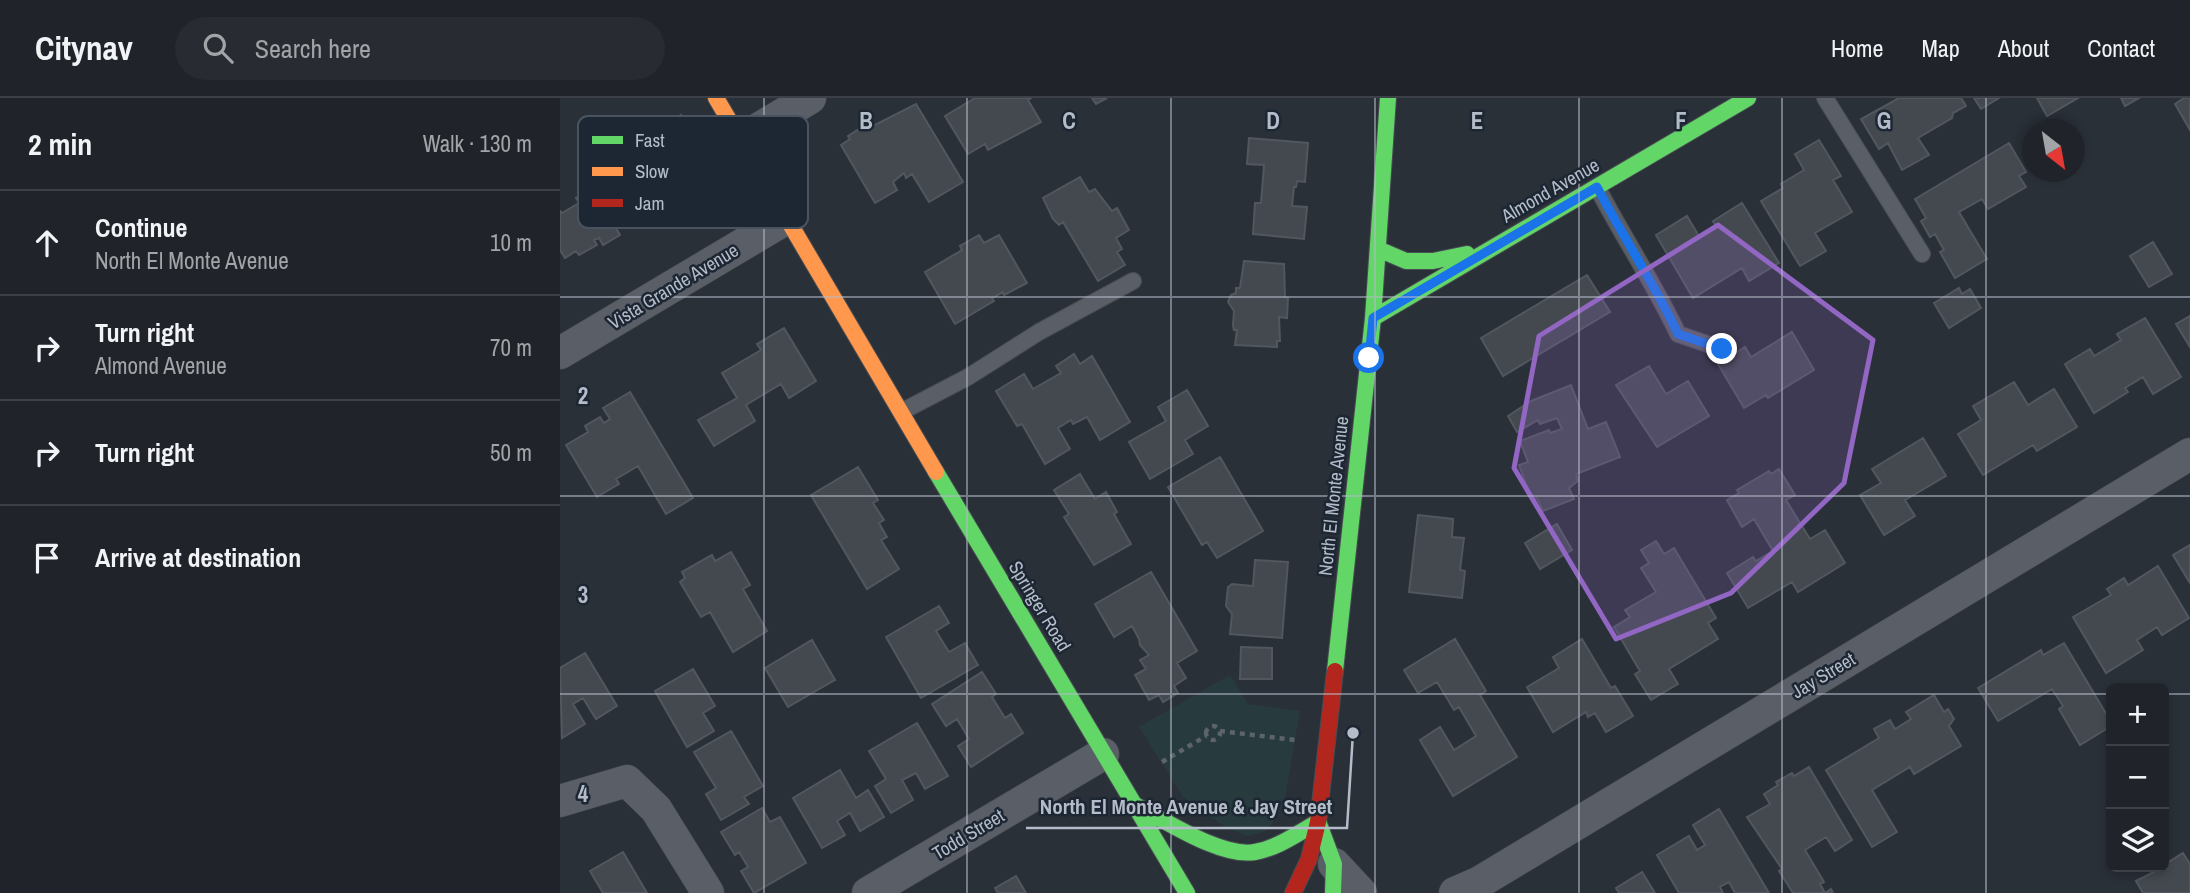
<!DOCTYPE html>
<meta charset="utf-8">
<style>
body{margin:0;font-family:"Archivo Narrow",sans-serif;background:#282c32;color:#f1f3f6}
.controls{position:absolute;right:21px;bottom:21px;display:grid;overflow:hidden;border-radius:10px;box-shadow:0 4px 10px #0003}
.controls button{width:63px;height:63px;display:grid;place-items:center;padding:0;border:0;border-bottom:2px solid #3d4147;background:#20242a;color:#f1f3f6;font:35px sans-serif}
.compass{position:absolute;left:1462px;top:21px;width:63px;height:63px;border-radius:50%;background:#20242a;box-shadow:0 4px 10px #0003;rotate:149deg}
.stop{position:absolute;width:21px;height:21px;margin:-16px;border:5px solid #1a73e8;border-radius:50%;background:#fff}
.stop.end{background:#1a73e8;border-color:#fff;box-shadow:0 2px 7px #0008}
.list{margin:0;padding:0;list-style:none}
h2{display:flex;justify-content:space-between;align-items:center;height:91px;margin:0;padding:0 28px;font-size:30px}
h2 small{font-size:23px;font-weight:400;color:#a2a4a8}
.list li{display:grid;grid-template-columns:46px 1fr auto;gap:21px;align-items:center;box-sizing:border-box;height:105px;padding:0 28px;border-top:2px solid #3d4147}
.list b{display:block;font-size:26px;white-space:nowrap}
.list p{margin:0;font-size:23px;white-space:nowrap;color:#a2a4a8}
.list em{font-size:23px;font-style:normal;color:#a2a4a8}
.icon{flex:none;width:38px;height:38px;fill:none;stroke:currentColor;stroke-width:2;stroke-linecap:round;stroke-linejoin:round}
.map{position:relative;flex:none;width:1630px;height:795px;overflow:hidden}
header{display:flex;align-items:center;gap:42px;box-sizing:border-box;height:98px;padding:0 35px;background:#20242a;border-bottom:2px solid #3d4147}
header strong{font-size:33px}
nav{display:flex;gap:38px;margin-inline-start:auto;font-size:24px}
.search{width:490px;height:63px;background:#282c32;display:flex;align-items:center;gap:18px;box-sizing:border-box;padding:0 24px;border-radius:38px;color:#a2a4a8;font-size:26px}
main{display:flex}
aside{flex:1;background:#20242a}
.map>svg:first-child{display:block}
.green{fill:#273a3e}
.building{fill:#444950;stroke:#52575f;stroke-width:2}
.lines{fill:none;stroke-linecap:round;stroke-linejoin:round}
.lane-casing{stroke:#484c53;stroke-width:18}
.street-casing{stroke:#484c53;stroke-width:33}
.fast-casing{stroke:#484c53;stroke-width:18}
.slow-casing{stroke:#484c53;stroke-width:18}
.jam-casing{stroke:#484c53;stroke-width:18}
.path{stroke:#5d636a;stroke-width:4.5;stroke-dasharray:5 5;stroke-linecap:butt}
.lane{stroke:#5a5e66;stroke-width:16}
.street{stroke:#5a5e66;stroke-width:32}
.fast{stroke:#63d668;stroke-width:16}
.slow{stroke:#ff974d;stroke-width:16}
.jam{stroke:#b3261e;stroke-width:16}
.route{stroke:#1a73e8;stroke-width:9}
.marked{fill:#9266c3;fill-opacity:0.2;stroke:#9266c3;stroke-width:5;stroke-linejoin:round}
.grid{fill:none;stroke:#b4bcc9;stroke-width:2;stroke-opacity:0.55}
.labels{text-anchor:middle;stroke-width:5;stroke-linejoin:round;paint-order:stroke}
.street-label{font-size:19px;fill:#b4bcc9;stroke:#1d2633}
.key{fill:#1d2633;stroke:#4a5360;stroke-width:2}
.key-label{font-size:19px;fill:#b4bcc9}
.grid-label{font-size:23px;text-anchor:middle;font-weight:bold;fill:#b4bcc9;stroke:#1d2633;stroke-width:5;stroke-linejoin:round;paint-order:stroke}
.leader{fill:none;stroke:#b4bcc9;stroke-width:2.5}
.callout-dot{fill:#b4bcc9;stroke:#1d2633;stroke-width:2.5}
.callout-label{font-size:21px;text-anchor:middle;font-weight:bold;fill:#b4bcc9;stroke:#1d2633;stroke-width:5;stroke-linejoin:round;paint-order:stroke}
</style>
<header>
<strong>Citynav</strong>
<div class="search"><svg class="icon" aria-label="search" viewBox="0 0 24 24"><circle cx="10" cy="10" r="6"/><path d="M15 15l6 6"/></svg>Search here</div>
<nav><a>Home</a><a>Map</a><a>About</a><a>Contact</a></nav>
</header>
<main>
<aside>
<h2>2 min<small>Walk · 130 m</small></h2>
<ul class="list">
<li><svg class="icon" aria-label="ahead" viewBox="0 0 24 24"><path d="M12 20V5M6 11l6-6 6 6"/></svg><div><b>Continue</b><p>North El Monte Avenue</p></div><em>10 m</em></li>
<li><svg class="icon" aria-label="right" viewBox="0 0 24 24"><path d="M7 20v-9h11M14 6l5 5-5 5"/></svg><div><b>Turn right</b><p>Almond Avenue</p></div><em>70 m</em></li>
<li><svg class="icon" aria-label="right" viewBox="0 0 24 24"><path d="M7 20v-9h11M14 6l5 5-5 5"/></svg><div><b>Turn right</b></div><em>50 m</em></li>
<li><svg class="icon" aria-label="arrive" viewBox="0 0 24 24"><path d="M6 21V4h12l-3 4 3 4H6"/></svg><div><b>Arrive at destination</b></div></li>
</ul>
</aside>
<div class="map">
<svg width="1630" height="795" viewBox="0 0 1630 795">
<rect width="100%" height="100%" fill="#2a3038"/>
<path class="green" d="M670 577 688 606 740 613 725 701 718 718 706 733 688 738 668 731 623 699 579 629Z"/>
<path class="building" d="M415 0H471L468 2 481 24 428 52 425 46 408 56 385 18Z
M532 0H547L536 6Z
M1339 0H1401L1406 8 1393 15 1392 20 1358 40 1369 57 1342 72 1328 45 1319 51 1301 21Z
M1414 0H1439L1421 11Z
M1477 0H1518L1487 18Z
M1561 0H1579L1565 8Z
M1624 0H1630V32L1615 6Z
M356 6 403 84 369 104 352 76 346 80 344 75 333 84 337 92 315 105 281 47 290 41 288 38 310 24 313 28Z
M121 17 144 56 129 65 138 80 103 101 107 109 82 124 53 76 80 60 87 70 110 57 96 32Z
M689 40 748 45 745 84 737 83 736 89H734L732 108 747 109 744 141 693 136 695 105H701L704 67 687 66Z
M1259 42 1281 78 1273 82 1292 114 1255 135 1266 153 1240 168 1201 103 1223 90 1221 86 1244 72 1235 56Z
M1449 45 1466 74 1459 78 1466 89 1428 111 1422 101 1399 114 1427 161 1395 180 1380 154 1384 152 1375 136 1370 139 1361 123 1366 120 1355 101Z
M520 79 529 94 535 91 552 113 557 110 569 132 556 140 562 151 557 154 565 167 538 183 503 124 499 127 493 121 483 100Z
M33 91 60 137 43 147 39 140 34 142 37 147 19 157 16 153 5 160 0 152V113L2 115 19 105 16 100Z
M1182 105 1219 165 1189 183 1182 170 1133 200 1096 137 1127 118 1140 140 1157 130 1153 123Z
M419 137 424 145 439 137 467 185 444 197 443 194 432 200 434 203 395 226 365 174 402 152 400 148Z
M1593 144 1612 176 1589 189 1570 158Z
M684 163 724 166 725 199 728 200 727 220 719 219 720 243H717V249L675 247 677 232H674L673 228 674 213 668 204 671 197 676 195V190H680Z
M1027 177 1050 214 943 278 921 240Z
M1399 190 1402 196 1410 191 1421 210 1389 230 1374 205Z
M1630 218V249L1616 226Z
M1585 220 1621 279 1593 296 1583 279 1565 290 1568 294 1534 315 1505 266 1530 251 1534 258 1561 242 1557 236Z
M224 230 256 283 229 300 221 286 186 307 195 323 154 348 138 322 177 300 162 275 201 252 197 246Z
M1232 234 1254 272 1208 300 1206 297 1184 310 1158 266 1185 249 1191 259Z
M514 256 520 266 532 258 570 324 540 342 527 319 513 326 511 322 498 330 510 351 485 366 462 326 457 328 436 293 464 276 473 291 501 275 496 268Z
M1089 268 1106 296 1128 283 1149 318 1097 349 1056 287Z
M1454 284 1468 307 1494 291 1517 329 1477 353 1473 347 1423 377 1398 336 1421 322 1413 308Z
M1011 287 1028 331 1046 324 1060 359 1016 376 1018 383 1009 390 1014 401 983 413 977 400 972 402 959 367 968 364 960 343 989 332 990 335 1002 331 997 320 980 326 978 322 957 334 948 318 971 303Z
M627 292 648 328 625 342 633 356 590 381 569 344 606 323 598 309Z
M70 294 133 400 106 416 78 368 56 381 59 386 37 399 6 347 28 334 25 328 40 319 44 325 50 321 43 310Z
M1363 340 1386 378 1345 402 1355 418 1324 437 1300 397 1321 385 1312 371Z
M660 359 703 433 657 460 647 444 642 447 608 389Z
M298 369 318 402 313 405 324 422 319 425 327 439 321 442 339 471 307 491 251 397Z
M1219 371 1235 397 1226 402 1250 441 1265 432 1285 465 1238 494 1232 484 1188 510 1167 475 1193 459 1196 463 1213 453 1194 421 1182 429 1167 402 1179 395 1177 392 1209 373 1211 376Z
M520 376 535 401 546 394 557 414 554 416 571 446 534 467 504 419 509 416 494 392Z
M858 417 893 421 892 439 904 440 900 472 905 473 902 500 849 494Z
M997 426 1012 452 980 471 965 445Z
M1096 443 1104 456 1114 450 1156 520 1148 525 1158 541 1109 571 1118 586 1091 602 1075 576 1080 573 1054 529 1070 519 1065 512 1096 494 1081 470 1089 465 1081 452Z
M1630 447V485L1613 457Z
M171 454 190 487 183 491 207 533 173 554 150 514 141 519 120 484 125 480 122 474 152 457 155 463Z
M695 462 728 464 722 540 670 536 672 516 666 508 668 489 672 486 693 488Z
M1598 468 1629 520 1602 537 1597 529 1577 542 1583 552 1546 575 1513 519 1551 497 1547 491 1564 480 1568 487Z
M591 474 637 553 617 565 626 580 614 588 618 595 603 604 599 597 589 602 575 577 586 571 580 562 589 557 580 547 579 541 572 528 554 539 535 506Z
M379 508 389 525 376 533 389 554 405 545 418 567 361 600 326 539Z
M895 541 926 593 920 597 957 659 893 698 860 642 880 629 894 652 916 638 899 609 894 612 877 584 858 595 844 572Z
M1022 541 1051 590 1055 588 1073 618 1046 634 1035 615 1028 619 1026 614 993 634 967 589 999 570 993 559Z
M252 542 275 582 228 609 205 570Z
M1504 545 1551 624V628L1520 647 1499 611 1503 608 1492 591 1438 623 1418 590 1481 552 1483 557Z
M681 549 712 550V581H680Z
M25 555 57 608 36 621 23 600 13 606 25 626 2 640 0 570Z
M133 571 155 608 143 615 154 633 127 649 95 593Z
M422 574 436 596 432 599 445 620 451 616 463 635 411 669 398 648 409 641 397 621 386 628 372 606Z
M1374 597 1384 614 1388 611 1394 621 1389 628 1401 648 1354 676 1350 669 1312 692 1337 734 1312 749 1266 672 1319 640 1314 631 1330 622 1335 631 1351 621 1346 614Z
M357 625 388 678 365 691 356 675 342 682 353 702 331 715 315 688 326 681 309 653Z
M171 633 203 688 184 699 189 706 161 722 146 696 156 690 134 654Z
M1249 669 1292 742 1275 753 1266 739 1245 752 1264 784 1260 786 1265 795 1271 791 1273 795H1233L1219 773 1222 771 1187 719 1210 706 1204 696 1218 687 1216 684 1232 675 1234 678Z
M280 672 296 700 308 692 324 719 300 733 290 715 277 723 285 737 262 750 233 700Z
M202 710 210 724 220 719 246 765 194 795 181 773 188 769 179 754 175 757 161 734Z
M1159 711 1209 795H1175L1169 784 1160 789 1163 795H1119L1097 757 1129 738 1137 752 1145 747 1133 727Z
M63 754 87 795H43L30 773Z
M1623 755 1630 766V795H1583L1576 783 1604 769V767Z
M1082 774 1095 795H1059L1056 790Z
M456 778 466 795H438L435 790Z"/>
<g class="lines">
<g class="lane-casing">
<path id="lane" d="M1265 0 1362 156
M1037 89C1063 139 1094 185 1118 236L1162 251
M341 314 408 279 479 234 573 183"/>
</g>
<g class="street-casing">
<path id="street" d="M180 42 250 0
M0 255 227 120
M0 703 67 683 96 711 148 795
M774 766 801 795
M308 795 543 656
M895 795 920 784 1630 356"/>
</g>
<g class="fast-casing">
<path id="fast" d="M818 151 846 163H873L907 156
M813 220 1188 0
M376 374 627 795
M775 573 813 220 828 0
M575 707C605 722 661 760 695 754 718 750 738 735 758 724
M759 726 774 766 773 795"/>
</g>
<g class="slow-casing">
<path id="slow" d="M156 0 376 374"/>
</g>
<g class="jam-casing">
<path id="jam" d="M733 795 749 761 758 724 775 573"/>
</g>
<path class="path" d="M646 635a7 7 0 1 1 14 0a7 7 0 1 1-14 0Z
M660 633 735 642
M602 664 646 638"/>
<use href="#lane" class="lane"/>
<use href="#street" class="street"/>
<use href="#fast" class="fast"/>
<use href="#slow" class="slow"/>
<use href="#jam" class="jam"/>
</g>
<g class="lines">
<path class="route" d="M809 260 813 220 1037 89C1063 139 1094 185 1118 236L1162 251"/>
</g>
<path class="marked" d="M1158 127 1313 242 1284 385 1171 495 1056 541 954 370 979 238Z"/>
<path class="grid" d="M204 0V795M407 0V795M611 0V795M815 0V795M1019 0V795M1222 0V795M1426 0V795M0 199H1630M0 398H1630M0 596H1551M1604 596H1630"/>
<g class="labels">
<g class="street-label">
<text transform="translate(990 92) rotate(-30)" y="7">Almond Avenue</text>
<text transform="translate(113 188) rotate(-31)" y="7">Vista Grande Avenue</text>
<text transform="translate(773 398) rotate(-84)" y="7">North El Monte Avenue</text>
<text transform="translate(480 508) rotate(59)" y="7">Springer Road</text>
<text transform="translate(1263 577) rotate(-31)" y="7">Jay Street</text>
<text transform="translate(408 736) rotate(-31)" y="7">Todd Street</text>
</g>
</g>
<rect x="18" y="18" width="230" height="112" rx="10" class="key"/>
<rect x="32" y="38" width="31" height="8" fill="#63d668"/>
<rect x="32" y="69" width="31" height="9" fill="#ff974d"/>
<rect x="32" y="101" width="31" height="8" fill="#b3261e"/>
<g class="key-label">
<text x="75" y="49">Fast</text>
<text x="75" y="80">Slow</text>
<text x="75" y="112">Jam</text>
</g>
<g class="grid-label">
<text x="306" y="31">B</text>
<text x="509" y="31">C</text>
<text x="713" y="31">D</text>
<text x="917" y="31">E</text>
<text x="1121" y="31">F</text>
<text x="1324" y="31">G</text>
<text x="23" y="306">2</text>
<text x="23" y="505">3</text>
<text x="23" y="704">4</text>
</g>
<path class="leader" d="M793 635L787 730H466"/>
<circle class="callout-dot" cx="793" cy="635" r="7"/>
<g class="callout-label">
<text x="626" y="716">North El Monte Avenue &amp; Jay Street</text>
</g>
</svg>
<div class="controls">
<button>+</button>
<button>−</button>
<button><svg class="icon" aria-label="layers" viewBox="0 0 24 24"><path d="M12 4l9 5-9 5-9-5zM3 14l9 5 9-5"/></svg></button>
</div>
<svg class="compass" viewBox="-18 -18 36 36"><path d="M0-13l5 13h-10z" fill="#e53935"/><path d="M0 13l5-13h-10z" fill="#a2a4a8"/></svg>
<div class="stop" style="left:809px;top:260px"></div>
<div class="stop end" style="left:1162px;top:251px"></div>
</div>
</main>
